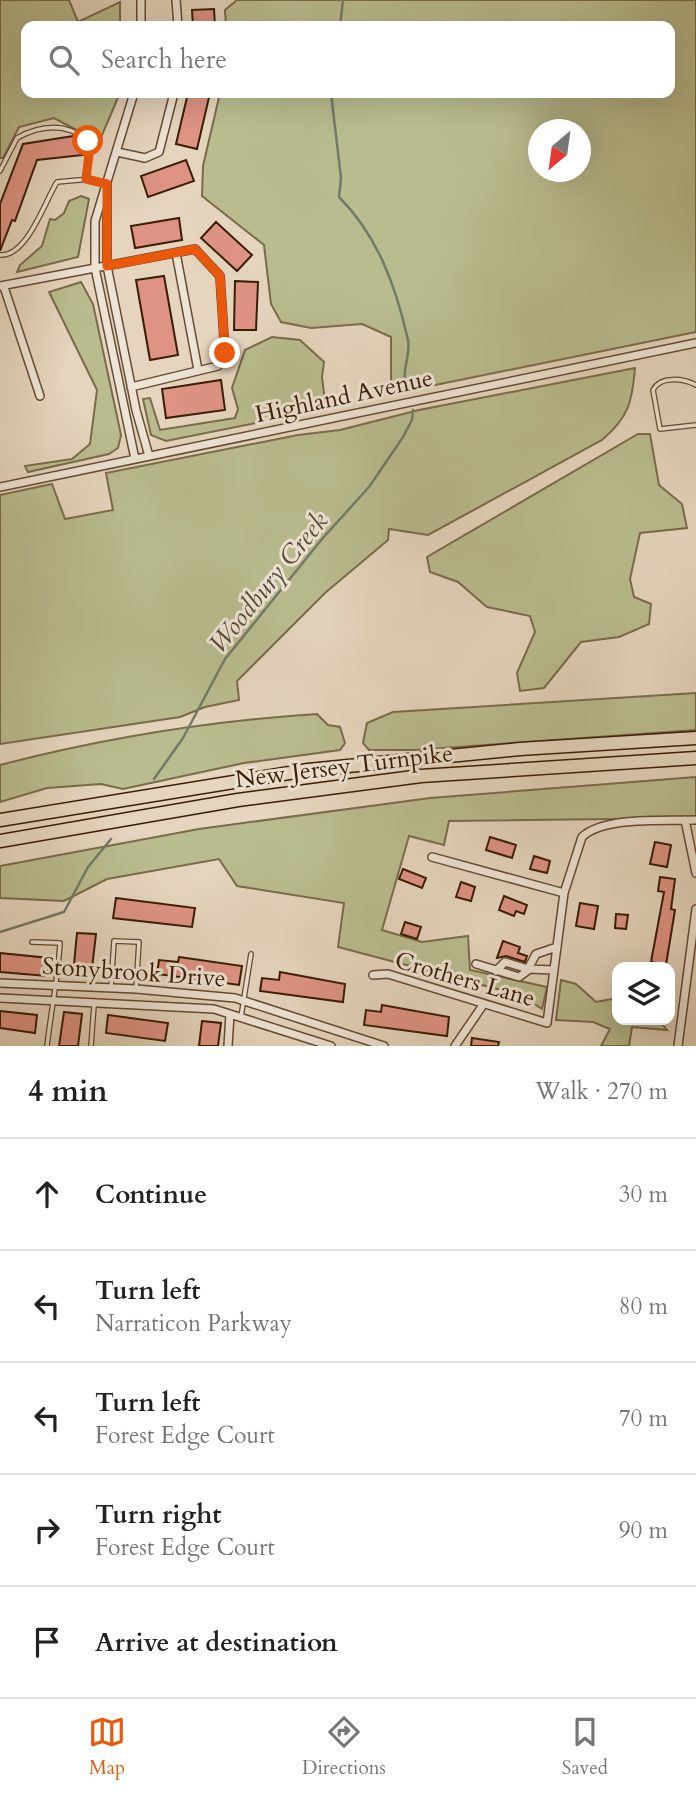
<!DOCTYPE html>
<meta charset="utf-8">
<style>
body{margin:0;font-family:Cardo,serif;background:#f2f2f2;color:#222}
.controls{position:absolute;right:21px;bottom:21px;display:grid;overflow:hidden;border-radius:14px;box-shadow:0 7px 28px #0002}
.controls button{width:63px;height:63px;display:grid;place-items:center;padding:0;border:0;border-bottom:2px solid #e0e0e0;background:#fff;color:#222;font:35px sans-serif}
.compass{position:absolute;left:528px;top:119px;width:63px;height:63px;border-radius:50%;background:#fff;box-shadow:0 7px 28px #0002;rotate:209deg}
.stop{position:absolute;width:21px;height:21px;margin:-16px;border:5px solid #ea580c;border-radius:50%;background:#fff}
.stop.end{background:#ea580c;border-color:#fff;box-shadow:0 2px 7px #0008}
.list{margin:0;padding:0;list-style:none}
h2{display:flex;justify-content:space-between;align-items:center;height:91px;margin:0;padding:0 28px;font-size:30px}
h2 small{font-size:23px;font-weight:400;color:#767676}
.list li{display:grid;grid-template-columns:46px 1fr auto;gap:21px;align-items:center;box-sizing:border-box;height:112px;padding:0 28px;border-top:2px solid #e0e0e0}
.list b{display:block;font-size:26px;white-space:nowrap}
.list p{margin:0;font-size:23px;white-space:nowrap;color:#767676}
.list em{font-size:23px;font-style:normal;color:#767676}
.icon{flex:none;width:38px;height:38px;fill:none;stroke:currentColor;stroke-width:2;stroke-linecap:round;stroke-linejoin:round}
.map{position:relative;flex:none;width:696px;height:1046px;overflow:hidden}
.search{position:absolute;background:#fff;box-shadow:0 7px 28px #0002;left:21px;right:21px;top:21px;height:77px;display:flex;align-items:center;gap:18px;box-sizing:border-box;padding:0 24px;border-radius:14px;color:#767676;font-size:26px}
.sheet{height:651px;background:#fff}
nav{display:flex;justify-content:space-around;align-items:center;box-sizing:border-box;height:98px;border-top:2px solid #e0e0e0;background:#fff;font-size:19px;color:#767676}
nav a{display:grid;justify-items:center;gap:4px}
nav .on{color:#ea580c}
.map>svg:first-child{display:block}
.green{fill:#b9bc8f;stroke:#7a6c4a;stroke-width:2;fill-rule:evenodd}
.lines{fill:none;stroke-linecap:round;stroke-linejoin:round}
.stream{stroke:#727b69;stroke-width:2.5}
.building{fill:#de9384;stroke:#3a1d05;stroke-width:2}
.lane-casing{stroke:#654b33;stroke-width:6}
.street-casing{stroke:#654b33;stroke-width:10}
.highway-casing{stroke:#3a1d05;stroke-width:15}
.lane{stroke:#eee4d5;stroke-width:3.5}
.street{stroke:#eee4d5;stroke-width:7}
.highway{stroke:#e5d5be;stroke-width:12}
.route{stroke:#ea580c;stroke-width:9}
.labels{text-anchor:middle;stroke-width:6;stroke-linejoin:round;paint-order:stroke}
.street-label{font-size:24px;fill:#3a1d05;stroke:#eee4d5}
.water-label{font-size:26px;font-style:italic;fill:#564c37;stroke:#eee4d5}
</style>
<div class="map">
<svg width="696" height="1046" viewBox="0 0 696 1046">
<rect width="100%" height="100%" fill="#e5d5be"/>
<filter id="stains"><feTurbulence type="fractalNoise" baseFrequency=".00286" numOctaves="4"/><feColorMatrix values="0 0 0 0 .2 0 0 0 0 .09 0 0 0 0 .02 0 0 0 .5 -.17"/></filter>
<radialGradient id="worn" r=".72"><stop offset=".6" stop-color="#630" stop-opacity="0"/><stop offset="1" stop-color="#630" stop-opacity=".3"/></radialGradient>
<path class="green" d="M0 0H69L78 22 120 2V26H26V93H120L99 142 54 118 19 127 3 158H0Z
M237 0H696V332L391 394V337L362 324 311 328 281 322 271 304 264 245 202 196 203 166 220 93H670V26H226L225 10ZM538 130H580V172H538Z
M81 196 89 199 78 257 17 272 20 265 42 246 50 219 55 220 64 213 69 201Z
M81 282 93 304 121 435 118 448 109 454 28 472 25 466 72 459 90 444 97 390 49 292Z
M272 337 300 340 324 362 322 377 326 409 166 441 151 435 143 399 150 398 160 430 235 418 238 409 232 388 245 350Z
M635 368C632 402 629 417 602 440L428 535 389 529 388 540 325 593 237 681 239 700 205 707 180 717 0 744V495L52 484 65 519 113 510 106 473 298 435 340 430 419 410Z
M638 434H650L659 485 682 504 687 528 640 533 630 579 634 597 651 604 649 624 619 637 581 642 544 688 520 691 517 673 535 632 530 616 487 607 458 582 430 572 427 557Z
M696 693V730L414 750H369L363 743 367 723 393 712Z
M317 714 328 725 340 727 345 743 340 750 244 763 123 789 101 784 47 788 0 802V765C104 738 210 721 317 714Z
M696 777V818L449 821 444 845 409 836 382 930 422 942 468 936 470 970 547 987 542 1009 520 995 338 947 344 903 237 886 219 859 107 879 64 901 0 898V866L199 829 430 798Z
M561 980 576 984 596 1002 617 998V1020H659L667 1030 632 1027 629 1046H601L610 1029 593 1022 556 1020Z"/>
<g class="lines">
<path class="stream" d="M340 26 343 0
M331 93 341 178 339 197C378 236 396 287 408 340 411 357 400 372 407 387
M154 779 183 738 225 659 322 539 369 487 403 437 412 420 413 410
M0 932 64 912 88 867 111 839"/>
</g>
<path class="building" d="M214 9 215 26H193L192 10Z
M188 93H210L197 149 176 144Z
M73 136 80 141 83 155 37 160 15 221 12 220 0 251V204L23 144Z
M186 160 194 181 148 197 141 176Z
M179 218 182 240 135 248 131 226Z
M216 222 252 255 237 271 201 238Z
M164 276 178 355 150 360 136 280Z
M235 281 258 282 256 330H234Z
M221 380 225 410 166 418 162 389Z
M490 837 516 845 512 858 486 850Z
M655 842 671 845 667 867 650 864Z
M534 856 550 861 547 873 530 869Z
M403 869 426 878 422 888 399 879Z
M660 877 675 879 671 909 675 910 666 965 651 962 664 892 658 891Z
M461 882 475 887 471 901 456 897Z
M504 896 527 905 524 914 516 911 514 916 499 910Z
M116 898 195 908 192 927 113 918Z
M580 903 598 906 594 929 576 926Z
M616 914 628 915 626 929 615 928Z
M405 922 421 927 417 939 401 934Z
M77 933 96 934 91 977 73 975Z
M503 941 520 947 518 953 527 956 525 962 506 956 497 958Z
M0 953 49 958 47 976 0 972Z
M179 957 242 966 239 985 157 974 159 960 178 962Z
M280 972 345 984 343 1002 260 991 262 978 279 980Z
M382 1005 449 1017 447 1036 364 1025 366 1010 381 1012Z
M0 1011 37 1015 35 1033 0 1028Z
M64 1012 82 1014 78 1046H59Z
M108 1015 168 1023 165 1041 106 1033Z
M202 1021 221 1023 218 1046H199Z
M472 1038 499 1042 498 1046H471Z"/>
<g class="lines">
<g class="lane-casing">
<path id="lane" d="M0 171 17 138C40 125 67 122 87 141L89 154 86 179
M0 255C27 257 45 201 57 182L90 179 107 184
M696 385C684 379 661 375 653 390L660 429 696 425
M32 942 60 943C58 978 51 1011 47 1046
M111 987 114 941 139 942 136 989
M241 1017 251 954
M91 1046 94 1005"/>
</g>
<g class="street-casing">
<path id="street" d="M176 0 178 26
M141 26V0
M134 93 95 221V268L135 459
M117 152 145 158 159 152 174 93
M107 185V266L136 410 149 456
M176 253 198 370
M0 286 195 249 220 276 225 353 218 366 131 387
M4 287 40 396
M0 487 696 343
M685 820 696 873
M432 857 564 893
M476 964 519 977 527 971 536 954 557 947
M496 971 505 962 528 969 554 970
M373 975 388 974 547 1023 564 893 582 837C604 816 666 821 696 820
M0 983 136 989 235 998 384 1046
M0 998 214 1009 331 1046
M228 1046 230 1014
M455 1046 483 1005
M678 1046 696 909"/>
</g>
<g class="highway-casing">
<path id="highway" d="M0 820 308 770 520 749 696 738
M0 841 238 800 421 776 696 758"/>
</g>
<use href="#lane" class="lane"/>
<use href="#street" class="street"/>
<use href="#highway" class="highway"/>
</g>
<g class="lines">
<path class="route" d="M88 141 89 154 86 179 107 184V266L195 249 220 276 225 353"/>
</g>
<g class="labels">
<g class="street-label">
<text transform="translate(344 396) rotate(-12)" y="8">Highland Avenue</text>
<text transform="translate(344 766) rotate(-7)" y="8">New Jersey Turnpike</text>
<text transform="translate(134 972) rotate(4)" y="8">Stonybrook Drive</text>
<text transform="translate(465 979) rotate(16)" y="8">Crothers Lane</text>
</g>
<g class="water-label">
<text transform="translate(268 582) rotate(-51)" y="9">Woodbury Creek</text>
</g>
</g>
<rect width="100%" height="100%" filter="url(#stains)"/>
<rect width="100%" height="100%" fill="url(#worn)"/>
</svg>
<div class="controls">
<button><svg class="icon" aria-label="layers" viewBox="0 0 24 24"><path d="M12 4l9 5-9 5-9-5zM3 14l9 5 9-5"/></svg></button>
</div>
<svg class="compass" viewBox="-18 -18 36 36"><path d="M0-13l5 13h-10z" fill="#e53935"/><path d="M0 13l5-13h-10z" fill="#767676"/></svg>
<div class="stop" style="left:88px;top:141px"></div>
<div class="stop end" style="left:225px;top:353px"></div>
<div class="search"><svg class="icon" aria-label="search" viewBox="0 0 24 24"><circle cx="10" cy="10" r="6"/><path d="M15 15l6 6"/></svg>Search here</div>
</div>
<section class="sheet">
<h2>4 min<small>Walk · 270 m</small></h2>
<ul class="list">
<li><svg class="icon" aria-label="ahead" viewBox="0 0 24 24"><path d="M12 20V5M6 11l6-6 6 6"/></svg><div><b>Continue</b></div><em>30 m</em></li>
<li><svg class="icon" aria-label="left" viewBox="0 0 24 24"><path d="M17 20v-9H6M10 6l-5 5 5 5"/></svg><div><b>Turn left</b><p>Narraticon Parkway</p></div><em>80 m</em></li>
<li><svg class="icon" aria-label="left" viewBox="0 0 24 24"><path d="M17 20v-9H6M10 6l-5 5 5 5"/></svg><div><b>Turn left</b><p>Forest Edge Court</p></div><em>70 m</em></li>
<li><svg class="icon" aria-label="right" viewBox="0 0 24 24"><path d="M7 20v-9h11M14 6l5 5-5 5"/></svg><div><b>Turn right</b><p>Forest Edge Court</p></div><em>90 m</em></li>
<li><svg class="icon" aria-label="arrive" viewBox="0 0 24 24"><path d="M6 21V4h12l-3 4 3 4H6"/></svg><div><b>Arrive at destination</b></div></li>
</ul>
</section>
<nav>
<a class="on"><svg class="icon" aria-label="map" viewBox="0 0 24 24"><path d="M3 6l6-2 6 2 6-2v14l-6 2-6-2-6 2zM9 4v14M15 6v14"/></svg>Map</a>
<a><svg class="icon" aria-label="directions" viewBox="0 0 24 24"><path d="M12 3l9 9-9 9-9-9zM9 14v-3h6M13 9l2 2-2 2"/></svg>Directions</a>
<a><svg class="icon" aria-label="saved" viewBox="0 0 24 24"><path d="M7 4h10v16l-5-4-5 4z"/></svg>Saved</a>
</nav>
